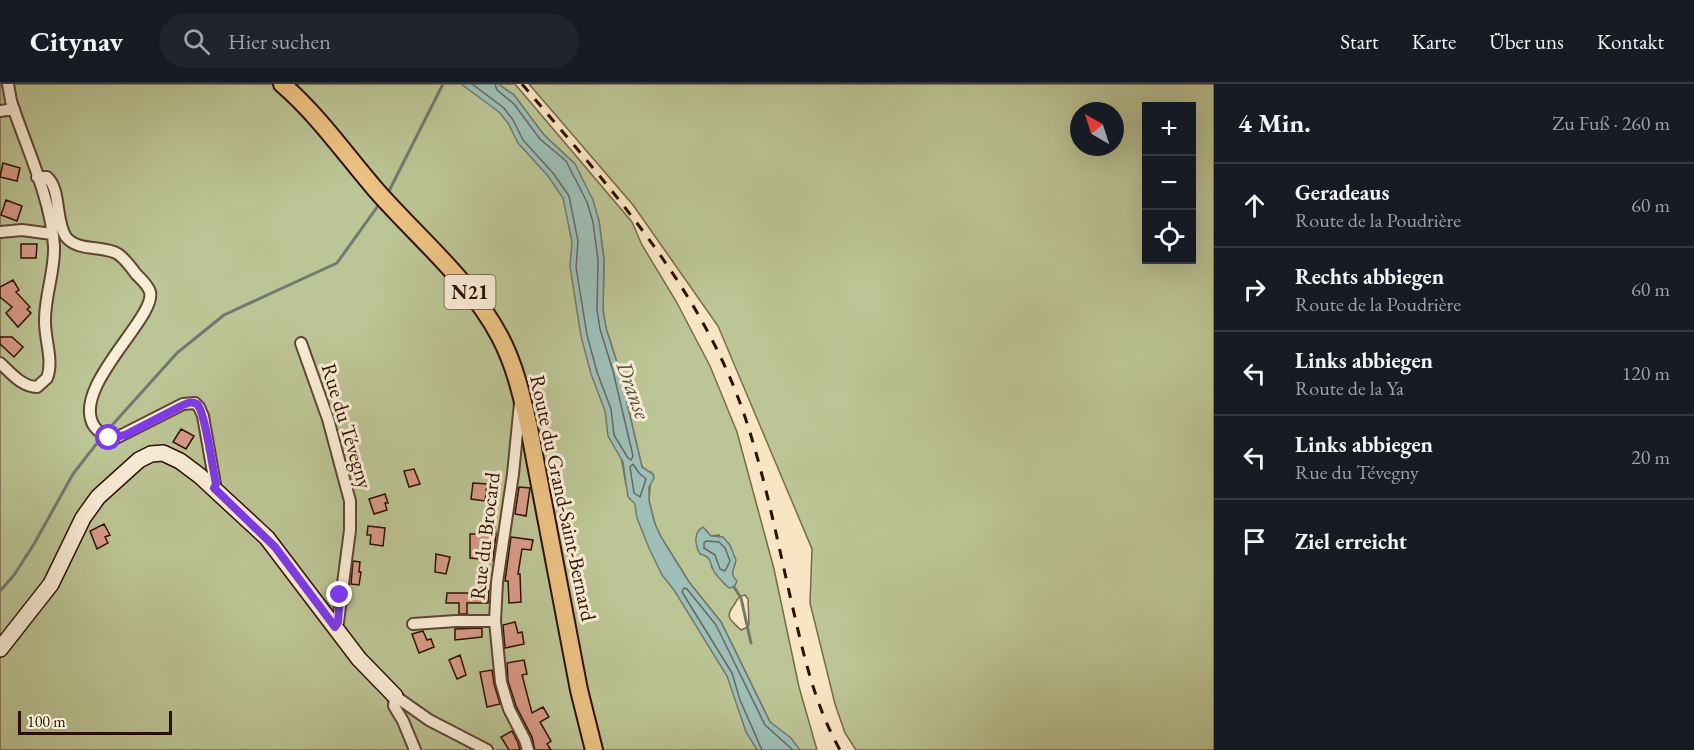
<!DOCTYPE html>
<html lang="de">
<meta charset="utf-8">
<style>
body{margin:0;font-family:"EB Garamond",serif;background:#20242c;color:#f1f3f6}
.controls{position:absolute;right:18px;top:18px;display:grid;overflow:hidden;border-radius:0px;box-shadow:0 6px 24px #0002}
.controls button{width:54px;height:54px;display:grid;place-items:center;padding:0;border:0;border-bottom:2px solid #363941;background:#171b24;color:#f1f3f6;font:30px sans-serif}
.compass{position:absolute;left:1070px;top:18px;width:54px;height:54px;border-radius:50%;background:#171b24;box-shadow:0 6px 24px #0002;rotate:321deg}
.scale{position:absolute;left:18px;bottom:15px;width:154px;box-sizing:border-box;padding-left:6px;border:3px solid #2e1000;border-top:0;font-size:16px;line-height:21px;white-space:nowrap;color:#2e1000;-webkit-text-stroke:4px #faeed8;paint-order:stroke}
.stop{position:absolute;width:18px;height:18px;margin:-14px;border:4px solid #7c3aed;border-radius:50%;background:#fff}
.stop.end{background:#7c3aed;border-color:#fff;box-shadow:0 2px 6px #0008}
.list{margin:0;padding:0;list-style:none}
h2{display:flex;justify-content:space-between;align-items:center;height:78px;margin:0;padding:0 24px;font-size:26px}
h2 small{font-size:20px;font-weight:400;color:#9ea1a6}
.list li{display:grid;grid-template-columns:39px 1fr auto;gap:18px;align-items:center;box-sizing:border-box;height:84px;padding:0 24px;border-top:2px solid #363941}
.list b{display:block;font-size:22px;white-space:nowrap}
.list p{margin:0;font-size:20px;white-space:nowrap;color:#9ea1a6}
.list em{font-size:20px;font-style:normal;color:#9ea1a6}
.icon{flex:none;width:33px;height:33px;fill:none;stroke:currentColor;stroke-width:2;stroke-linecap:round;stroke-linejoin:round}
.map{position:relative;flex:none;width:1214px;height:666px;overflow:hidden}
header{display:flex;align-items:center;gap:36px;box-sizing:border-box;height:84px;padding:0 30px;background:#171b24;border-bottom:2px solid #363941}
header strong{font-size:28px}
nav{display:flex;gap:33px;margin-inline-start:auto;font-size:21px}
.search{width:420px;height:54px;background:#20242c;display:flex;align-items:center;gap:15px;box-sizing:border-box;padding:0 21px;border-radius:33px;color:#9ea1a6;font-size:22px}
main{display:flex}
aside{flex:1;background:#171b24}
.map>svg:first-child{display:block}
.green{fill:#bcc595;stroke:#756a4a;stroke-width:1.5;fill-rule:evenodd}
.water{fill:#9ebfb8;stroke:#71796e;stroke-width:1.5}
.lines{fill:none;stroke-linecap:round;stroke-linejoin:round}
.shore{stroke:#66685c;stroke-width:1.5}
.stream{stroke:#71796e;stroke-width:3}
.building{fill:#d89a86;stroke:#2e1000;stroke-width:1.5}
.street-casing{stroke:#604531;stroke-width:14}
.secondary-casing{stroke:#2e1000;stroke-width:18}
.primary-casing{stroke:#2e1000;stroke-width:20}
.street{stroke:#faeed8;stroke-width:10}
.secondary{stroke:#faeed8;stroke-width:15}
.primary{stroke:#ecc282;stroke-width:16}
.rail{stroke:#2e1000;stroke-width:3;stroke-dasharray:10 10;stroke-linecap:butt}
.route{stroke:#7c3aed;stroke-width:8}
.labels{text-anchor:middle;stroke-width:6;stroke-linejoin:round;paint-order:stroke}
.shield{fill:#faeed8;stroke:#6b5341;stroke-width:1.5}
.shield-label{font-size:20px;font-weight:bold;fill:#2e1000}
.street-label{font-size:21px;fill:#2e1000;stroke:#faeed8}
.water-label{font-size:22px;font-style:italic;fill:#554d40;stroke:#faeed8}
</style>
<header>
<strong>Citynav</strong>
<div class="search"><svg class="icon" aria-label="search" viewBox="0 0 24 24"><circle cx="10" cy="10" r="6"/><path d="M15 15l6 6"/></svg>Hier suchen</div>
<nav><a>Start</a><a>Karte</a><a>Über uns</a><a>Kontakt</a></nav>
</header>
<main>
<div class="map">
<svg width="1214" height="666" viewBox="0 0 1214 666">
<rect width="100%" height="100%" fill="#f8e5c3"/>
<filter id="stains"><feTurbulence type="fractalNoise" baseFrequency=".00333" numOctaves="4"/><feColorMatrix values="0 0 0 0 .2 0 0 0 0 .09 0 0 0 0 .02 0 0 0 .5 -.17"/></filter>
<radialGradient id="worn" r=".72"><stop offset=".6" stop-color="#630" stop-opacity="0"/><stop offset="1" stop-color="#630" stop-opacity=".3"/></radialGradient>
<path class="green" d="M0 0H471L557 79 587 173 626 401 731 577 778 666H0Z
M498 0H515L632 138 642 161 676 217 710 282 737 348 774 485 799 603 817 666H800L770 638 721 538 689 498 661 453 655 440 649 417 651 388H647L642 383 619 285 606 244 603 226 604 176 599 137 575 80 544 51 514 11ZM706 446 711 452 719 451 735 480 732 487 733 494 712 484 710 475 698 466V461ZM745 511 748 515 749 540 748 543 741 546C731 536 724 534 734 521 738 515 737 513 745 511Z
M529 0H1214V666H856L845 649 835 620 810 519 812 465 718 242 633 121ZM1146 22H1192V176H1146ZM1079 27H1115V63H1079Z"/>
<path class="water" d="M461 0H498L514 11 544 51 575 80 593 116 599 137 604 176 603 226 606 244 619 285 642 383 653 390 654 394 649 403V417L655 440 661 453 689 498 721 538 770 638 791 654 800 666H757L746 648 727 592 674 506 662 491 649 464 637 434 635 420 628 413 623 378 608 352 605 327 591 290 581 252 570 182 572 158 563 114 548 92 518 59 508 39 499 28Z
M703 443 711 452 723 453 730 461 736 476C734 486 729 490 737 497L734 503 729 504C724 500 719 494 715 489 709 480 713 473 700 470 695 461 693 449 703 443Z"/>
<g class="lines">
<path class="shore" d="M472 0 504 24 513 36 523 56 553 89 569 112 578 157 576 183 587 251 597 288 611 325 614 351 628 374 631 376 633 372 613 287 600 245 597 226 598 176 593 138 587 118 566 77 540 55 514 20 497 6 495 0
M633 380 639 389 646 395 640 413 634 409 630 383Z
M706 457 719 458 725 464 730 477 725 487 720 485 715 471 704 464V459Z
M762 666 740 616 732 589 682 508 684 504 687 505 716 541 765 641 793 666"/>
<path class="stream" d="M388 109 443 0
M105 349 177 269 224 231 337 179 380 119
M734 503 741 514 751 559
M0 507 14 491 34 460 73 390 101 354"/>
</g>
<path class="building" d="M3 79 20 84 17 97 0 93Z
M6 116 22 122 17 137 1 131Z
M21 160H37L36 174H21Z
M13 196 19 206 16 208 30 223 27 225 31 229 18 243 6 229 12 223 0 213V203Z
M0 253H12L23 263 14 273 0 260Z
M181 345 194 352 186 365 173 358Z
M414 385 420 400 409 403 404 387Z
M473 399 487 400 485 417 471 415Z
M519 403 530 404 526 432 515 430Z
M385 410 388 419H385L387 426 374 430 369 415Z
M104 440 110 451 105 453 108 459 97 465 90 447Z
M478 441 495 442 496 451 493 476 470 474V450H478Z
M368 442 385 444 383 462 370 460 371 451H367Z
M511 453 533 456 531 466 522 465 518 490H520L521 518 509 519 508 497H505Z
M436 470 450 473 446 490 435 488Z
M353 477 360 478 359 488H361L359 501 351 500Z
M478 502H489L488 519H467V530H459V519H446L447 509H473L477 508Z
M515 538 518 549 522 548 524 560 505 564 503 541Z
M482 544V553L455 556V545Z
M423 547 427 556 431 555 434 563 419 569 412 550Z
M460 571 466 591 457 595 449 576Z
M524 576 527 590 522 591 532 629 543 623 549 633 540 638 551 657 547 660 551 666H535L532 653 516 622 508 597 507 579Z
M492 586 494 600 500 620 487 623 480 588Z
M512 647 518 659 520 666H509L501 653Z"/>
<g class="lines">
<g class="street-casing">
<path id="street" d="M0 27 14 25
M37 93H47C61 105 55 137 66 153 78 168 103 161 118 170 125 175 131 183 136 190 141 195 148 201 150 208 157 233 70 304 94 342 97 347 103 350 108 354H116L183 320 195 319 199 323 203 332 215 400 214 404
M0 148 22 146 52 150
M301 259 328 335 350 417V446L338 538 335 543
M0 279C11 289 22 303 37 303L47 294C54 276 44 254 45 235 45 211 55 187 54 162 51 114 26 63 11 17L8 0
M520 319 513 390 497 498 495 537 501 598 509 625 525 656 528 666
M413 540 456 537H495
M395 612 429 636 487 666
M395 612 394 622 403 637 415 666"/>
</g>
<g class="secondary-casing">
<path id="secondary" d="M0 565 51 500 83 434 98 413 139 376 151 370 163 369 180 377 200 392 267 454 359 575 395 612"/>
</g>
<g class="primary-casing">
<path id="primary" d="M282 0C318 31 345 70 376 106 418 154 470 196 500 253 515 281 522 313 529 344L579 606 594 666"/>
</g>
<use href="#street" class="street"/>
<use href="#secondary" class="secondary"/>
<use href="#primary" class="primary"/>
<path class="rail" d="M522 0C610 104 704 206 747 339 767 401 779 465 794 529 805 577 816 623 840 666"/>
</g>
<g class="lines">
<path class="route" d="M109 354 125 351 183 321C188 319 192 317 197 320 205 327 213 387 216 400L214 404 275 463 335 543 338 538 340 511"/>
</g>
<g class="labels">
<rect class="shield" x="444.5" y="191" width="51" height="34" rx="4.5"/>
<g class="shield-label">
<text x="470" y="215">N21</text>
</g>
<g class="street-label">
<text transform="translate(347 342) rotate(73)" y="7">Rue du Tévegny</text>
<text transform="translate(563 414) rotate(78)" y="7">Route du Grand-Saint-Bernard</text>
<text transform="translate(485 452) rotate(-83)" y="7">Rue du Brocard</text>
</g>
<g class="water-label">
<text transform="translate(634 306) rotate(70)" y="8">Dranse</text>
</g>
</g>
<rect width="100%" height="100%" filter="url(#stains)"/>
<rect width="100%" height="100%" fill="url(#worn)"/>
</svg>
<div class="controls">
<button>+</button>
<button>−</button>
<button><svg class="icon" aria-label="locate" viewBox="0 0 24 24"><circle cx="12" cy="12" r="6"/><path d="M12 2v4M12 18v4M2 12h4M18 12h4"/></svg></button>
</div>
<svg class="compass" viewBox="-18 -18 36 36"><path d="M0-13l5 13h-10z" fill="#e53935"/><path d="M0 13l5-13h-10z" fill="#9ea1a6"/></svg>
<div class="scale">100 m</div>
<div class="stop" style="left:109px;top:354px"></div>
<div class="stop end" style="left:340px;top:511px"></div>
</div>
<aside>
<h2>4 Min.<small>Zu Fuß · 260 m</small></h2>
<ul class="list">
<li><svg class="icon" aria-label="ahead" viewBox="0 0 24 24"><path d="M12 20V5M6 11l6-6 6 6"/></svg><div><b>Geradeaus</b><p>Route de la Poudrière</p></div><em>60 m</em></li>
<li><svg class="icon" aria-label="right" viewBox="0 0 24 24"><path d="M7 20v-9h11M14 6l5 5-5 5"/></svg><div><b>Rechts abbiegen</b><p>Route de la Poudrière</p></div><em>60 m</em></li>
<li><svg class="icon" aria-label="left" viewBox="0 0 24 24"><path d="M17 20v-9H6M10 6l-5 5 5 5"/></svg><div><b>Links abbiegen</b><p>Route de la Ya</p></div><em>120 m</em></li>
<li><svg class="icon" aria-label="left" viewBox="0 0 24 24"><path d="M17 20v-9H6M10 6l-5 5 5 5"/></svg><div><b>Links abbiegen</b><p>Rue du Tévegny</p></div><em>20 m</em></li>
<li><svg class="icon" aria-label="arrive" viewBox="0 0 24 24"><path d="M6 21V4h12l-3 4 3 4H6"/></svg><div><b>Ziel erreicht</b></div></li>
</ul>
</aside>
</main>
